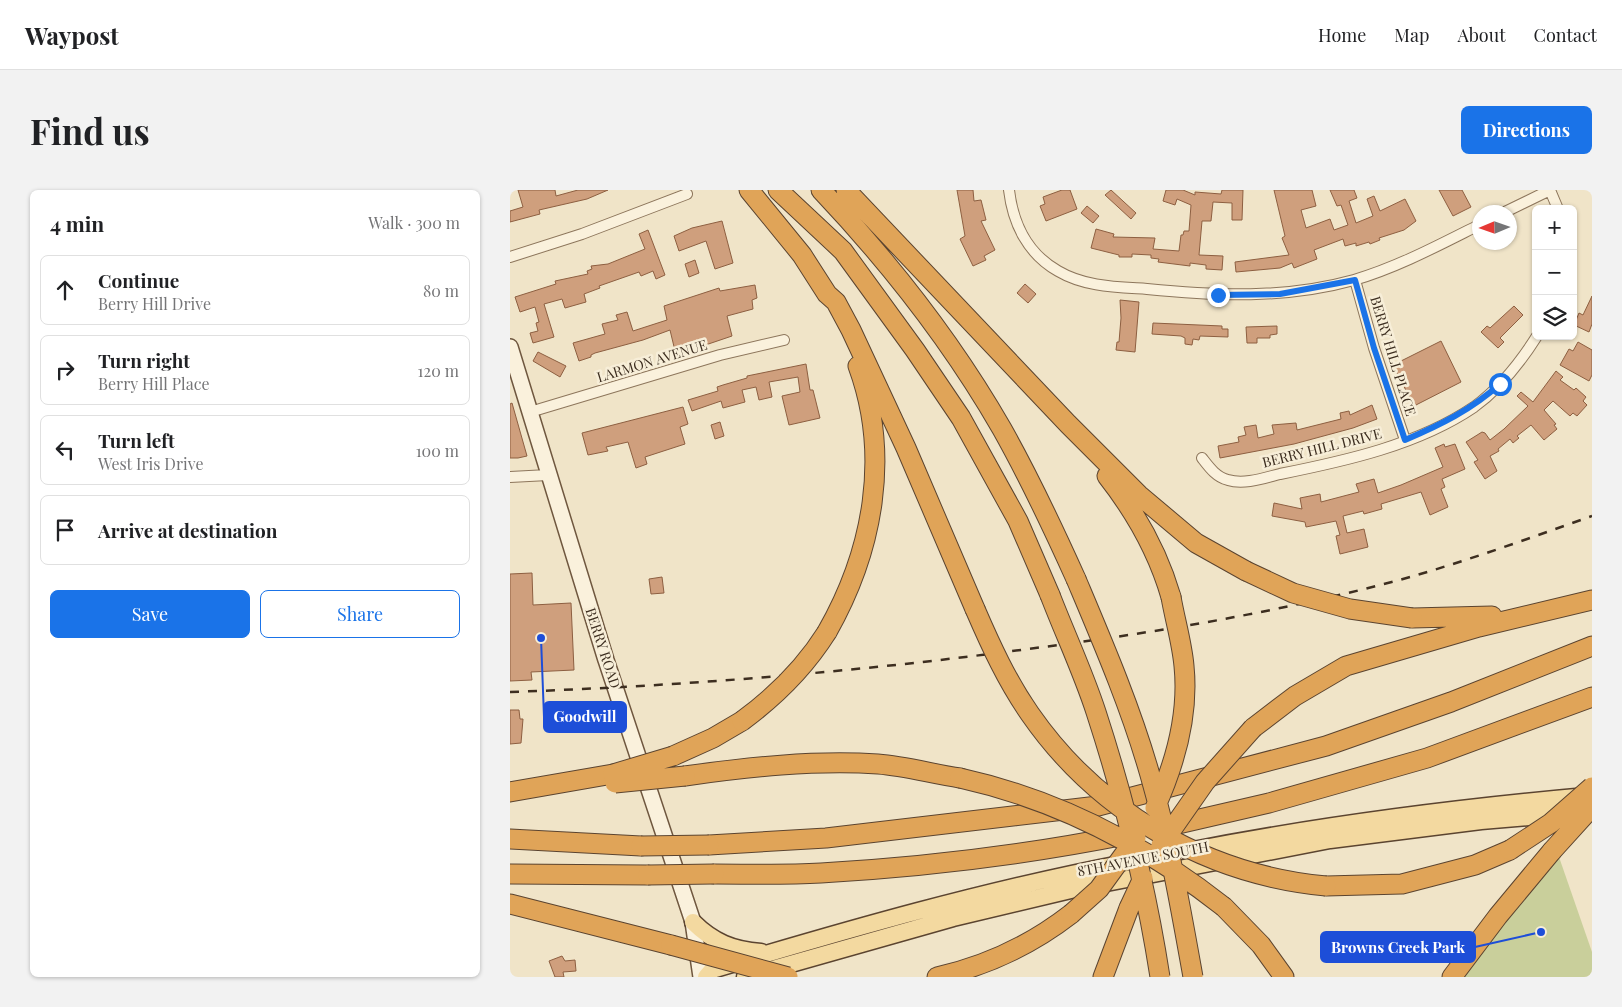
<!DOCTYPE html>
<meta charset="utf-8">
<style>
body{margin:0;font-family:"Playfair Display",serif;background:#f2f2f2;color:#202124}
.controls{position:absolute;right:15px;top:15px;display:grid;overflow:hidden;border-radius:8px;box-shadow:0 1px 4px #0004}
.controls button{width:45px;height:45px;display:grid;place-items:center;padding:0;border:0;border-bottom:1px solid #e0e0e0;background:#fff;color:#202124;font:25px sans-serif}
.compass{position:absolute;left:962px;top:15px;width:45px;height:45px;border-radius:50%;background:#fff;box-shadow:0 1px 4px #0004;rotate:268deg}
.stop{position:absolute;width:15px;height:15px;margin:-11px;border:4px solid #1a73e8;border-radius:50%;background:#fff}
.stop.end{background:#1a73e8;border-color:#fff;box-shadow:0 1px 5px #0008}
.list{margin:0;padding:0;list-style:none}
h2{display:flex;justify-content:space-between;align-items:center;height:65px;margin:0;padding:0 20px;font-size:21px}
h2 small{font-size:16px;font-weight:400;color:#757577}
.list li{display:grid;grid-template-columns:32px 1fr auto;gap:15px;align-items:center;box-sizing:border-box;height:70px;margin:0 10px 10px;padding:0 10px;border:1px solid #e0e0e0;border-radius:8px}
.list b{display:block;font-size:19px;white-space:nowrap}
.list p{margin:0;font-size:16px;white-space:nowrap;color:#757577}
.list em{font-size:16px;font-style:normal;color:#757577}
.actions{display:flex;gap:10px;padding:15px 20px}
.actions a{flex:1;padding:11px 0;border:1px solid #1a73e8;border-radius:8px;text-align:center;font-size:18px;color:#1a73e8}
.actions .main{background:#1a73e8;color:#fff}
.icon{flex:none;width:28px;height:28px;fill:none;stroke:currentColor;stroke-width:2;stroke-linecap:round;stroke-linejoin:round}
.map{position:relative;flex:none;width:1082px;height:787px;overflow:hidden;border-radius:8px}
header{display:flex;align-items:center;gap:30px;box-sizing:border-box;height:70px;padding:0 25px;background:#fff;border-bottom:1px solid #e0e0e0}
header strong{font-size:24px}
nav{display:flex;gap:28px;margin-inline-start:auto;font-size:18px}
.intro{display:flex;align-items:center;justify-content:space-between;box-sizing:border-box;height:120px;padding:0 30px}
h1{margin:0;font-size:35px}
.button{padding:12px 22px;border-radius:8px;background:#1a73e8;color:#fff;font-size:18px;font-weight:700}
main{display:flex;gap:30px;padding:0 30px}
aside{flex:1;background:#fff;border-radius:8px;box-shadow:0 1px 4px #0004}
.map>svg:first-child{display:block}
.green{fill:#c9cf9b}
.building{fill:#cf9f7d;stroke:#8d5f41}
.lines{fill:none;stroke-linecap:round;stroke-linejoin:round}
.street-casing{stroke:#8d765c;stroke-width:12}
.secondary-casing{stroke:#6f573f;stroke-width:18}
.primary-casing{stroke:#5b4430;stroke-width:19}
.highway-casing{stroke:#5b4430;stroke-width:21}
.street{stroke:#faf1dc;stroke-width:10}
.secondary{stroke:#faf1dc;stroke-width:15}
.primary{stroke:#f3d9a0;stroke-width:16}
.highway{stroke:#e0a458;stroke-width:19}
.rail{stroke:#3d2e20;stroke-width:2.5;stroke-dasharray:9 9;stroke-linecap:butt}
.highway-bridge-casing{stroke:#5b4430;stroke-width:21;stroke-linecap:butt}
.highway-bridge{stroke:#e0a458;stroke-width:19}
.route{stroke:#1a73e8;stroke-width:6}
.labels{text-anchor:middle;stroke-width:5;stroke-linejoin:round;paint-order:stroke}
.street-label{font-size:14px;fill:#3d2e20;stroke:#f7eed8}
.leader{fill:none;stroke:#1d4ed8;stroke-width:2}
.callout-dot{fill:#1d4ed8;stroke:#f7eed8;stroke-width:2}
.callout{fill:#1d4ed8;stroke:#1d4ed8;stroke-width:2}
.callout-label{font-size:15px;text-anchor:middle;font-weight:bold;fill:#fff}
</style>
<header>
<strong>Waypost</strong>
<nav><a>Home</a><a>Map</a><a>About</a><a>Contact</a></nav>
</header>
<div class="intro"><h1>Find us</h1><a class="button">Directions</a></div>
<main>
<aside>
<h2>4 min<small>Walk · 300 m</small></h2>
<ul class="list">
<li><svg class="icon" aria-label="ahead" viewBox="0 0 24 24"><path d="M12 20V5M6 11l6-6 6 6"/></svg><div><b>Continue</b><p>Berry Hill Drive</p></div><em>80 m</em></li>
<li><svg class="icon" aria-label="right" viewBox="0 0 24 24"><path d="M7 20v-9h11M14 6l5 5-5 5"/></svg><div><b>Turn right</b><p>Berry Hill Place</p></div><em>120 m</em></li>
<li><svg class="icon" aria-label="left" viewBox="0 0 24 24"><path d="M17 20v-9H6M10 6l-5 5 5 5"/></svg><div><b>Turn left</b><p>West Iris Drive</p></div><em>100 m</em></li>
<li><svg class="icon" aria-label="arrive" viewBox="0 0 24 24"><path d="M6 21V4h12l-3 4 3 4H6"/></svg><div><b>Arrive at destination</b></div></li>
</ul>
<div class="actions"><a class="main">Save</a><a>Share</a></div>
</aside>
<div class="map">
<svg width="1082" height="787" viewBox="0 0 1082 787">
<rect width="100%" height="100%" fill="#f0e4c8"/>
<path class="green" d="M1049 667 1082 762V787H954L1001 724Z"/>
<path class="building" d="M8 0H45L46 6 68 0H98L77 9 29 20 30 24 0 32V21L13 17Z
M447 0H463L464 11 471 10 476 30 471 31 485 60 474 66 476 70 463 76 450 49 455 46Z
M552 0H560L567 19 536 31 530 16 535 14 533 7Z
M601 0 626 23 621 29 595 5Z
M656 0H673L685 5V2L711 4 712 0H733L732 30H722V13L703 12 701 31H692L689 65 713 66 712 80 696 79V75L680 73V76L648 72 649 69 641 68V65L622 64V67H609V65L581 58 586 39 604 44 603 47 645 48 643 59 669 61 671 45H673L674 41H679L681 15 667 9 665 15 653 11Z
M764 0H802L806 16 791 20 796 38 820 29 824 40 838 35 831 15 827 16 820 0H844L847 8 839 11 846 33 863 26 857 9 864 6 870 21 895 9 906 31 894 40 869 48 870 50 860 54 859 52 846 56V53L835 56 833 49 804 60 807 69 784 78 782 73 770 78 726 82 725 72 779 65 772 48 775 46Z
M929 0H952L961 17 943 26Z
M577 16 589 26 583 33 571 23Z
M212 31 223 73 205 79 196 51 169 61 164 46 182 38Z
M138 40 155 85 146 89 143 81 131 86 129 82 89 96 90 98 74 104 76 112 55 118 52 109 34 114 44 147 23 153 20 143 28 141 26 133 29 132 25 117 10 122 5 107 46 94 45 91 78 84 77 81 82 79 81 76 98 74 135 59 129 44Z
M185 70 189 83 179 87 175 74Z
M515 94 526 104 518 113 507 103Z
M245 95 247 108 242 110 243 119 217 126 222 146 166 165 160 140 133 150 85 163 81 165V167L69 171 63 153 95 144 92 134 108 130 106 125 117 122 123 141 157 130 154 116 209 98 210 101Z
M1082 106V134L1079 142 1064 135 1069 123 1073 125Z
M610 110 629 112 625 162 606 160 607 152H609L611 128Z
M1004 116 1013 125 990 148 994 152 988 158 971 142 977 136 980 138Z
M643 133 712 136V139H718V147L690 146 689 150 683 149 682 155 675 154V148L671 146 642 144Z
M767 136V144L760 145V148H747V153H737L736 137Z
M931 151 951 192 904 216 883 175Z
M1068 152 1082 160V185L1079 191 1050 175 1059 159 1063 161Z
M28 162 56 176 50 187 23 171Z
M296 174 300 200H303L310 228 279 235 272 206 290 202 288 187 259 192 262 207 249 210 246 197 232 200 235 212 213 218 211 211 182 221 178 210 208 201 207 197 213 195 237 188V186Z
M1046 181 1053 187 1050 190 1064 200 1066 198 1076 207 1073 211 1077 215 1067 226 1063 223 1060 226 1043 211 1034 220 1046 234 1044 235 1047 239 1034 250 1021 235 1007 246 1009 248 1003 253 1000 249 988 259 989 261 980 266 987 281 975 289 964 272 968 270 956 252 972 242 975 243 980 250 994 239 1018 216 1007 206 1011 202 1023 212Z
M2 213 17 266 8 268H0V214Z
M862 215 867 229 843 238 784 254 710 268 708 256 729 252 728 247 736 245 734 237 746 235 748 248 764 244 762 235 786 233 787 240 831 229 830 223 839 221 840 225Z
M173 217 178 234 170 237 175 254 135 267 137 274 126 278 118 252 96 257 98 261 78 265 72 243Z
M210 232 214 246 205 249 201 235Z
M934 254 935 257 945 254 955 279 932 289 935 297 931 299 938 317 920 325 911 302 871 314 872 319 854 324 853 321 833 326 837 343 854 339 858 357 830 364 826 346 830 345 826 331 796 337 795 332 762 326 764 313 792 319 790 308 810 304 811 312 849 302 846 294 864 289 868 303 891 295 933 277 925 258Z
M22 383 23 415 61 413 64 480 21 482 22 490 0 491V384Z
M152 387 154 403 141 404 139 389Z
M0 520H9L10 529H13L11 553 0 554Z
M52 766 55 771 65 770 66 781 53 782 54 787H45L39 771Z"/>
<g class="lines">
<g class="street-casing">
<path id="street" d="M499 0C503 34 518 64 548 81 575 97 607 97 637 99 707 106 775 109 844 90 888 77 929 55 969 35
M1040 0 1048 19
M995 22 1040 0
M0 67 72 44 177 4
M845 90 864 158 895 250
M20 222 210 165 274 150
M692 268C699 277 706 287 718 290 734 295 754 288 770 284 835 271 908 255 964 217 990 198 1010 173 1027 146
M0 287 38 285"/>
</g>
<g class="secondary-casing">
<path id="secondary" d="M0 157 96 470 183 732 191 787"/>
</g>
<g class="primary-casing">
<path id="primary" d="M678 661C811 635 943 618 1077 606
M183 732C203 752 223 760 251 762
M196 787 202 780C339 739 475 700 615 673
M235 787 443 728 565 699 820 650 971 631 1055 624"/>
</g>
<g class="highway-casing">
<path id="highway" d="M239 0 292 65 317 104 326 112 341 140 396 258 465 419
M268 0 333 61 405 160 451 228 508 331 540 405
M311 0C380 73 442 152 492 239 519 287 543 338 566 389
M336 0 558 234 629 305 686 353 736 381
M597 286C626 323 648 362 661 407
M902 428 982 426
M317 442C363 361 381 266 348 176
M743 538 785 506 836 476 969 437 1082 410
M163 566 203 548 232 531
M175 586C239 577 303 570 368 574 395 576 423 584 450 588
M0 602 103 584
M655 637 759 613 917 568 1082 507
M0 649 131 656
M199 655 316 648 588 616 816 556 941 512 1082 456
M0 684 138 685
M204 684C240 684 275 685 311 683 413 677 515 665 615 645
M816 696 892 694 965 675 1000 660
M0 714 161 755
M714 717 751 755 774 787
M427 787C476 776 521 755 561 724
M593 787 619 718
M942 787 988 726 1042 661"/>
</g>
<use href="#street" class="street"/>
<use href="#secondary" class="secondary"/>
<use href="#primary" class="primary"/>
<use href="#highway" class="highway"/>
<path class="rail" d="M0 502C173 496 346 482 518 459 644 443 770 422 893 389 957 371 1020 348 1082 326"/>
<g class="highway-bridge-casing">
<path id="highway-bridge" d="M736 381 783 403 840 419 902 428
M566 389C593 453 621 518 640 585 659 651 671 720 683 787
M540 405C555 444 573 482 586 522 614 608 636 697 650 787
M465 419C481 456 497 491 520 524 588 622 697 685 816 696
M232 531C266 506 295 477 317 442
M103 584 163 566
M450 588C549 610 635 655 714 717
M105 593 175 586
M645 618C665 574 679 525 674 476 672 453 665 430 661 407
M651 655 695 592 743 538
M131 656 199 655
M1000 660 1041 633 1082 597
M1042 661 1082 617
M138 685 204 684
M619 718 633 688
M561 724 589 699 626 648
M161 755 278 787"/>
</g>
<use href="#highway-bridge" class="highway-bridge"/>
</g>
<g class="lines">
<path class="route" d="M708 105 770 104 845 90 864 158 895 250C930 235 961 220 990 194"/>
</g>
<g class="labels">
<g class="street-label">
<text transform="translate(883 166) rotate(73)" y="5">BERRY HILL PLACE</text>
<text transform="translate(142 171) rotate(-17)" y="5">LARMON AVENUE</text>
<text transform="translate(812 258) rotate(-14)" y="5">BERRY HILL DRIVE</text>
<text transform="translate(93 458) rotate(72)" y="5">BERRY ROAD</text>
<text transform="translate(633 669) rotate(-11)" y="5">8TH AVENUE SOUTH</text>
</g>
</g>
<path class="leader" d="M31 448L34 527M1031 742L965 757"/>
<g class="callout-dot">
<circle cx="31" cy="448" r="5"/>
<circle cx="1031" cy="742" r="5"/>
</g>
<g class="callout">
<rect x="34" y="512" width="82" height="30" rx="5"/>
<rect x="811" y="742" width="154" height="30" rx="5"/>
</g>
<g class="callout-label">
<text x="75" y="532">Goodwill</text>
<text x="888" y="763">Browns Creek Park</text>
</g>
</svg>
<div class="controls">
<button>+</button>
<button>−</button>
<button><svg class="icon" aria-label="layers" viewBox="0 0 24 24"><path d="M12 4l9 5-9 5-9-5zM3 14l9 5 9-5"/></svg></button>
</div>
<svg class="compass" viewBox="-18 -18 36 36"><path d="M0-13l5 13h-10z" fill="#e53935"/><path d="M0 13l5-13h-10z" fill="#757577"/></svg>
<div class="stop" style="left:990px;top:194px"></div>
<div class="stop end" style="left:708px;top:105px"></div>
</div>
</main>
